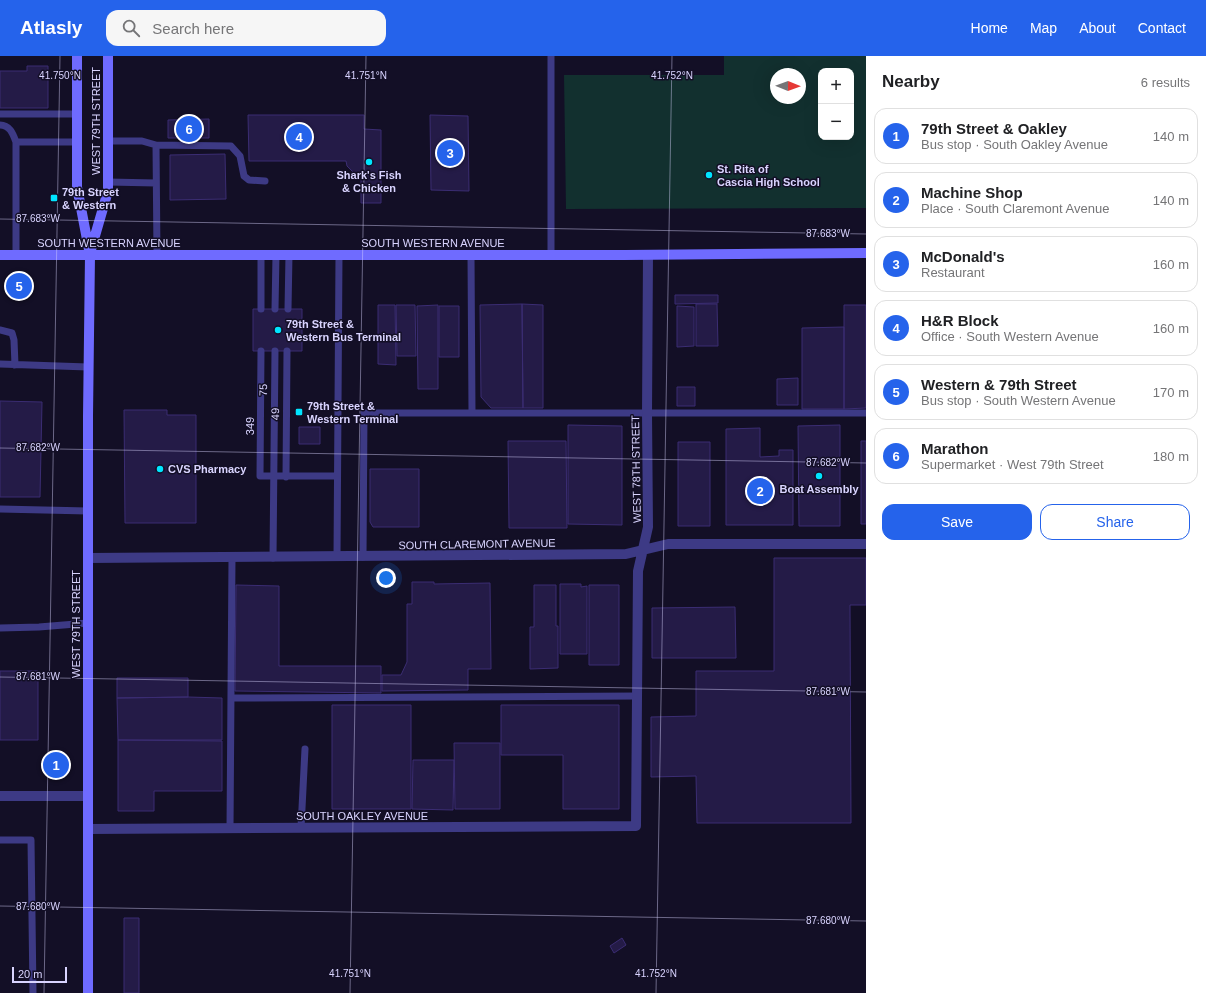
<!DOCTYPE html>
<meta charset="utf-8">
<style>
body{margin:0;font-family:Arial,sans-serif;background:#f6f6f6;color:#202124}
.controls{position:absolute;right:12px;top:12px;display:grid;overflow:hidden;border-radius:8px;box-shadow:0 4px 16px #0002}
.controls button{width:36px;height:36px;display:grid;place-items:center;padding:0;border:0;border-bottom:1px solid #e0e0e0;background:#fff;color:#202124;font:20px sans-serif}
.compass{position:absolute;left:770px;top:12px;width:36px;height:36px;border-radius:50%;background:#fff;box-shadow:0 4px 16px #0002;rotate:91deg}
.scale{position:absolute;left:12px;bottom:10px;width:55px;box-sizing:border-box;padding-left:4px;border:2px solid #d9d4ff;border-top:0;font-size:11px;line-height:14px;white-space:nowrap;color:#d9d4ff;-webkit-text-stroke:3px #130f26;paint-order:stroke}
.you{position:absolute;left:386px;top:522px;width:14px;height:14px;margin:-10px;border:3px solid #fff;border-radius:50%;background:#1a73e8;box-shadow:0 0 0 6px #1a73e833}
.badge{display:grid;place-items:center;width:26px;height:26px;border-radius:50%;background:#2563eb;color:#fff;font-size:13px;font-weight:700}
.pin{position:absolute;translate:-50% -50%;border:2px solid #fff;box-shadow:0 1px 4px #0006}
.list{margin:0;padding:0;list-style:none}
h2{display:flex;justify-content:space-between;align-items:center;height:52px;margin:0;padding:0 16px;font-size:17px}
h2 small{font-size:13px;font-weight:400;color:#757577}
.list li{display:grid;grid-template-columns:26px 1fr auto;gap:12px;align-items:center;box-sizing:border-box;height:56px;margin:0 8px 8px;padding:0 8px;border:1px solid #e0e0e0;border-radius:12px}
.list b{display:block;font-size:15px;white-space:nowrap}
.list p{margin:0;font-size:13px;white-space:nowrap;color:#757577}
.list em{font-size:13px;font-style:normal;color:#757577}
.actions{display:flex;gap:8px;padding:12px 16px}
.actions a{flex:1;padding:9px 0;border:1px solid #2563eb;border-radius:12px;text-align:center;font-size:14px;color:#2563eb}
.actions .main{background:#2563eb;color:#fff}
.icon{flex:none;width:22px;height:22px;fill:none;stroke:currentColor;stroke-width:2;stroke-linecap:round;stroke-linejoin:round}
.map{position:relative;flex:none;width:866px;height:937px;overflow:hidden}
header{display:flex;align-items:center;gap:24px;box-sizing:border-box;height:56px;padding:0 20px;background:#2563eb;color:#fff}
header strong{font-size:19px}
nav{display:flex;gap:22px;margin-inline-start:auto;font-size:14px}
.search{width:280px;height:36px;background:#f6f6f6;display:flex;align-items:center;gap:10px;box-sizing:border-box;padding:0 14px;border-radius:12px;color:#757577;font-size:15px}
main{display:flex}
aside{flex:1;background:#fff}
.map>svg:first-child{display:block}
.green{fill:#12302f;fill-rule:evenodd}
.building{fill:#241b47;stroke:#3b2d73}
.lines{fill:none;stroke-linecap:round;stroke-linejoin:round}
.lane{stroke:#3d3a85;stroke-width:7}
.street{stroke:#3d3a85;stroke-width:10}
.secondary{stroke:#6f6bff;stroke-width:10}
.ticks{fill:none;stroke:#d9d4ff;stroke-width:1;stroke-opacity:0.45}
.poi-dot{fill:#00e5ff;stroke:#130f26;stroke-width:1.5}
.labels{text-anchor:middle;stroke-width:3;stroke-linejoin:round;paint-order:stroke}
.street-label{font-size:11px;fill:#d9d4ff;stroke:#130f26}
.poi-label{font-size:11px;font-weight:bold;fill:#d9d4ff;stroke:#130f26;text-anchor:start}
.ticks-label{font-size:10px;text-anchor:middle;fill:#d9d4ff;stroke:#130f26;stroke-width:3;stroke-linejoin:round;paint-order:stroke}
</style>
<header>
<strong>Atlasly</strong>
<div class="search"><svg class="icon" aria-label="search" viewBox="0 0 24 24"><circle cx="10" cy="10" r="6"/><path d="M15 15l6 6"/></svg>Search here</div>
<nav><a>Home</a><a>Map</a><a>About</a><a>Contact</a></nav>
</header>
<main>
<div class="map">
<svg width="866" height="937" viewBox="0 0 866 937">
<rect width="100%" height="100%" fill="#130f26"/>
<path class="green" d="M724 0H866V152L566 153 564 19H724ZM821 15H851V81H821ZM776 18H800V42H776Z"/>
<path class="building" d="M27 10H48V52H0V15H27Z
M248 59H364V73L381 74V147H361V118H355L347 110 346 105H249Z
M430 59 468 60 469 135 431 134Z
M209 63V82H168V64Z
M225 98 226 143 170 144V99Z
M675 239H718V247L675 248Z
M522 248 543 249V352H523Z
M522 248 523 352H491L481 341 480 249Z
M696 248H717L718 290H696Z
M378 249H395L396 309 378 308Z
M396 249H415L416 300H397Z
M438 249V333H418L417 250Z
M844 249H866V352L844 353Z
M439 250H459V301H439Z
M677 250 694 251V290L677 291Z
M253 253H302V295H253Z
M844 271V353H802V272Z
M798 322V349H777V323Z
M677 331H695V350H677Z
M0 345 42 346 40 441H0Z
M124 354H167V359H196V467H125Z
M568 369 622 370V469L568 468Z
M840 369V470H799L798 370Z
M299 371H320V388H299Z
M760 372V401L779 400V394H793V469H726V373Z
M508 385H566L567 472H509Z
M861 385H866V468H861Z
M678 386H710V470H678Z
M370 413H419V471H373L370 466Z
M774 502H866V549H850L851 767H697L696 720 651 721V661L696 660V615H774Z
M412 526H434V528L490 527 491 613H468V634L382 635V619H401L407 606V548H412Z
M560 528H581V531L587 530V598H560Z
M236 529 279 530V610H381V637L235 635Z
M534 529H556V570H558V612L530 613V571H534Z
M589 529H619V609H589Z
M735 551 736 602H652V552Z
M0 615H38V684H0Z
M117 622H188V641L117 642Z
M188 641 222 642V684H118L117 642Z
M332 649H411V753H332Z
M501 649H619V753H563V699H501Z
M118 684 222 685V735H154V755H118Z
M454 687H500V753H455Z
M413 704H454L453 754 412 753Z
M124 862H139V937H124Z
M622 882 626 889 614 897 610 890Z"/>
<g class="lines">
<path class="lane" d="M551 0V199
M0 58H77
M0 69C10 69 13 78 16 86
M108 85H142L156 89 157 199
M156 89 231 90 240 100 244 120 249 124 265 125
M108 126 156 127
M16 199V86H77
M471 199 472 357
M261 253V199
M275 253 276 199
M288 253 289 199
M0 274 12 277 14 284 15 309
M261 295 260 420H337
M0 308 88 311
M286 421 287 295
M0 453 88 455
M337 501 339 199
M363 501 364 357H866
M273 502 275 295
M0 572 39 571 88 567
M232 642 637 640
M301 772 305 693
M230 773 232 502
M0 784H31L33 937"/>
<path class="street" d="M88 502 626 498 668 488H866
M0 740H88
M88 773 636 770 638 515 648 471 647 357 648 199"/>
<path class="secondary" d="M77 0V131L90 199 88 360V937
M90 197 108 135V0
M0 199H625L866 197"/>
</g>
<path class="ticks" d="M0 163 866 178M0 392 866 407M0 621 866 636M0 850 866 865M44 937 60 0M350 937 366 0M656 937 672 0"/>
<g class="poi-dot">
<circle cx="369" cy="106" r="4"/>
<circle cx="709" cy="119" r="4"/>
<rect x="50" y="138" width="8" height="8" rx="2"/>
<circle cx="278" cy="274" r="4"/>
<rect x="295" y="352" width="8" height="8" rx="2"/>
<circle cx="160" cy="413" r="4"/>
<circle cx="819" cy="420" r="4"/>
</g>
<g class="labels">
<g class="street-label">
<text transform="translate(96 65) rotate(-90)" y="4">WEST 79TH STREET</text>
<text x="109" y="191">SOUTH WESTERN AVENUE</text>
<text x="433" y="191">SOUTH WESTERN AVENUE</text>
<text transform="translate(263 334) rotate(-89)" y="4">75</text>
<text transform="translate(275 358) rotate(-89)" y="4">49</text>
<text transform="translate(250 370) rotate(-90)" y="4">349</text>
<text transform="translate(636 413) rotate(-91)" y="4">WEST 78TH STREET</text>
<text transform="translate(477 488) rotate(-1)" y="4">SOUTH CLAREMONT AVENUE</text>
<text transform="translate(76 568) rotate(-90)" y="4">WEST 79TH STREET</text>
<text x="362" y="764">SOUTH OAKLEY AVENUE</text>
</g>
<g class="poi-label">
<text x="717" y="117">St. Rita of<tspan x="717" dy="13">Cascia High School</tspan></text>
<text x="369" y="123" text-anchor="middle">Shark's Fish<tspan x="369" dy="13">&amp; Chicken</tspan></text>
<text x="62" y="140">79th Street<tspan x="62" dy="13">&amp; Western</tspan></text>
<text x="286" y="272">79th Street &amp;<tspan x="286" dy="13">Western Bus Terminal</tspan></text>
<text x="307" y="354">79th Street &amp;<tspan x="307" dy="13">Western Terminal</tspan></text>
<text x="168" y="417">CVS Pharmacy</text>
<text x="819" y="437" text-anchor="middle">Boat Assembly</text>
</g>
</g>
<g class="ticks-label">
<text x="60" y="23">41.750°N</text>
<text x="366" y="23">41.751°N</text>
<text x="672" y="23">41.752°N</text>
<text x="38" y="166">87.683°W</text>
<text x="828" y="181">87.683°W</text>
<text x="38" y="395">87.682°W</text>
<text x="828" y="410">87.682°W</text>
<text x="38" y="624">87.681°W</text>
<text x="828" y="639">87.681°W</text>
<text x="38" y="854">87.680°W</text>
<text x="828" y="868">87.680°W</text>
<text x="350" y="921">41.751°N</text>
<text x="656" y="921">41.752°N</text>
</g>
</svg>
<div class="controls">
<button>+</button>
<button>−</button>
</div>
<svg class="compass" viewBox="-18 -18 36 36"><path d="M0-13l5 13h-10z" fill="#e53935"/><path d="M0 13l5-13h-10z" fill="#757577"/></svg>
<div class="scale">20 m</div>
<div class="you"></div>
<div class="pin badge" style="left:56px;top:709px">1</div>
<div class="pin badge" style="left:760px;top:435px">2</div>
<div class="pin badge" style="left:450px;top:97px">3</div>
<div class="pin badge" style="left:299px;top:81px">4</div>
<div class="pin badge" style="left:19px;top:230px">5</div>
<div class="pin badge" style="left:189px;top:73px">6</div>
</div>
<aside>
<h2>Nearby<small>6 results</small></h2>
<ul class="list">
<li><span class="badge">1</span><div><b>79th Street &amp; Oakley</b><p>Bus stop · South Oakley Avenue</p></div><em>140 m</em></li>
<li><span class="badge">2</span><div><b>Machine Shop</b><p>Place · South Claremont Avenue</p></div><em>140 m</em></li>
<li><span class="badge">3</span><div><b>McDonald's</b><p>Restaurant</p></div><em>160 m</em></li>
<li><span class="badge">4</span><div><b>H&amp;R Block</b><p>Office · South Western Avenue</p></div><em>160 m</em></li>
<li><span class="badge">5</span><div><b>Western &amp; 79th Street</b><p>Bus stop · South Western Avenue</p></div><em>170 m</em></li>
<li><span class="badge">6</span><div><b>Marathon</b><p>Supermarket · West 79th Street</p></div><em>180 m</em></li>
</ul>
<div class="actions"><a class="main">Save</a><a>Share</a></div>
</aside>
</main>
